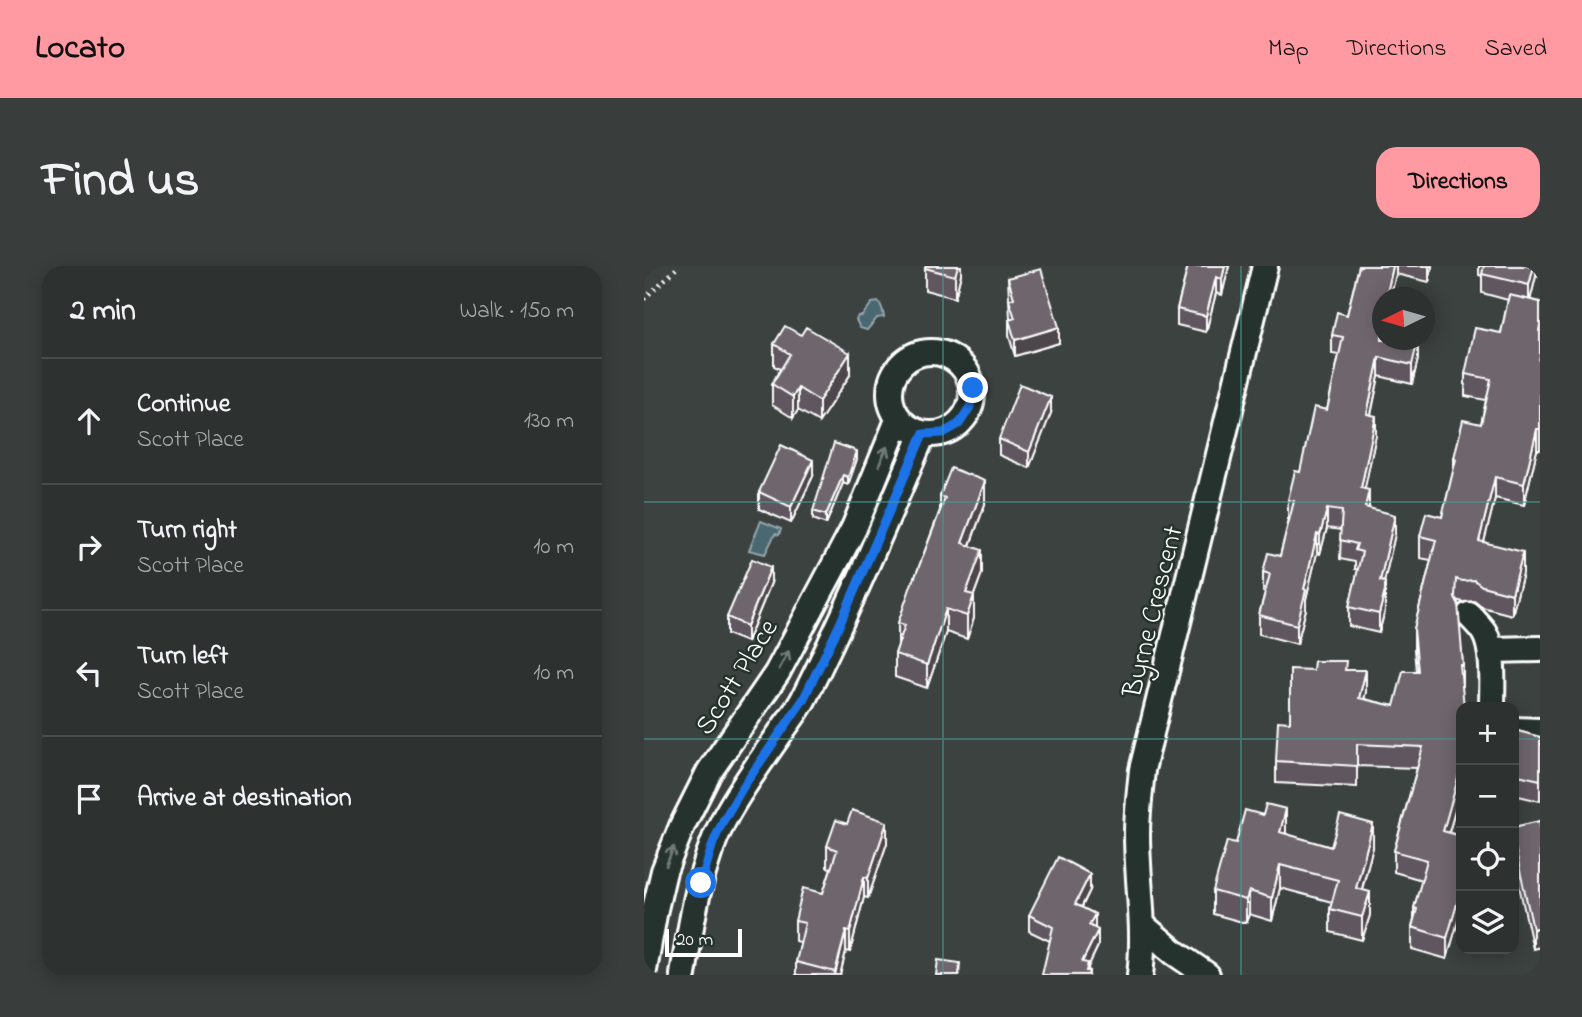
<!DOCTYPE html>
<meta charset="utf-8">
<style>
body{margin:0;font-family:"Indie Flower",sans-serif;background:#393e3c;color:#f1f3f6}
.controls{position:absolute;right:21px;bottom:21px;display:grid;overflow:hidden;border-radius:14px;box-shadow:0 4px 18px #0003}
.controls button{width:63px;height:63px;display:grid;place-items:center;padding:0;border:0;border-bottom:2px solid #484d4c;background:#2d3230;color:#f1f3f6;font:35px sans-serif}
.compass{position:absolute;left:728px;top:21px;width:63px;height:63px;border-radius:50%;background:#2d3230;box-shadow:0 4px 18px #0003;rotate:265deg}
.scale{position:absolute;left:21px;bottom:18px;width:77px;box-sizing:border-box;padding-left:7px;border:4px solid #fff;border-top:0;font-size:19px;line-height:24px;white-space:nowrap;color:#fff;-webkit-text-stroke:5px #26332d;paint-order:stroke}
.stop{position:absolute;width:21px;height:21px;margin:-16px;border:5px solid #1a73e8;border-radius:50%;background:#fff}
.stop.end{background:#1a73e8;border-color:#fff;box-shadow:0 2px 7px #0008}
.list{margin:0;padding:0;list-style:none}
h2{display:flex;justify-content:space-between;align-items:center;height:91px;margin:0;padding:0 28px;font-size:30px}
h2 small{font-size:23px;font-weight:400;color:#a7aaab}
.list li{display:grid;grid-template-columns:46px 1fr auto;gap:21px;align-items:center;box-sizing:border-box;height:126px;padding:0 28px;border-top:2px solid #484d4c}
.list b{display:block;font-size:26px;white-space:nowrap}
.list p{margin:0;font-size:23px;white-space:nowrap;color:#a7aaab}
.list em{font-size:23px;font-style:normal;color:#a7aaab}
.icon{flex:none;width:38px;height:38px;fill:none;stroke:currentColor;stroke-width:2;stroke-linecap:round;stroke-linejoin:round}
.map{position:relative;flex:none;width:896px;height:709px;overflow:hidden;border-radius:21px}
header{display:flex;align-items:center;gap:42px;box-sizing:border-box;height:98px;padding:0 35px;background:#ff9aa2;color:#111}
header strong{font-size:33px}
nav{display:flex;gap:38px;margin-inline-start:auto;font-size:24px}
.intro{display:flex;align-items:center;justify-content:space-between;box-sizing:border-box;height:168px;padding:0 42px}
h1{margin:0;font-size:49px}
.button{padding:18px 32px;border-radius:21px;background:#ff9aa2;color:#111;font-size:24px;font-weight:700}
main{display:flex;gap:42px;padding:0 42px}
aside{flex:1;background:#2d3230;border-radius:21px;box-shadow:0 4px 18px #0003}
.map>svg:first-child{display:block}
.water{fill:#4a6771;stroke:#92a4aa;stroke-width:2}
.lines{fill:none;stroke-linecap:round;stroke-linejoin:round}
.minor-casing{stroke:#fff;stroke-width:30}
.path{stroke:#fff;stroke-width:4.5;stroke-dasharray:2 5;stroke-linecap:butt}
.minor{stroke:#26332d;stroke-width:24}
.wall{fill:#5f575e;stroke:#fff;stroke-width:2}
.shaded-wall{fill:#4d474c;stroke:#fff;stroke-width:2}
.building{fill:#6e656d;stroke:#fff;stroke-width:2}
.oneway{stroke:#727a76}
.route{stroke:#1a73e8;stroke-width:9}
.grid{fill:none;stroke:#4b9892;stroke-width:2;stroke-opacity:0.55}
.labels{text-anchor:middle;stroke-width:5;stroke-linejoin:round;paint-order:stroke}
.street-label{font-size:28px;fill:#fff;stroke:#26332d}
</style>
<header>
<strong>Locato</strong>
<nav><a>Map</a><a>Directions</a><a>Saved</a></nav>
</header>
<div class="intro"><h1>Find us</h1><a class="button">Directions</a></div>
<main>
<aside>
<h2>2 min<small>Walk · 150 m</small></h2>
<ul class="list">
<li><svg class="icon" aria-label="ahead" viewBox="0 0 24 24"><path d="M12 20V5M6 11l6-6 6 6"/></svg><div><b>Continue</b><p>Scott Place</p></div><em>130 m</em></li>
<li><svg class="icon" aria-label="right" viewBox="0 0 24 24"><path d="M7 20v-9h11M14 6l5 5-5 5"/></svg><div><b>Turn right</b><p>Scott Place</p></div><em>10 m</em></li>
<li><svg class="icon" aria-label="left" viewBox="0 0 24 24"><path d="M17 20v-9H6M10 6l-5 5 5 5"/></svg><div><b>Turn left</b><p>Scott Place</p></div><em>10 m</em></li>
<li><svg class="icon" aria-label="arrive" viewBox="0 0 24 24"><path d="M6 21V4h12l-3 4 3 4H6"/></svg><div><b>Arrive at destination</b></div></li>
</ul>
</aside>
<div class="map">
<svg width="896" height="709" viewBox="0 0 896 709">
<rect width="100%" height="100%" fill="#3c4240"/>
<filter id="ink" filterUnits="userSpaceOnUse"><feTurbulence type="fractalNoise" baseFrequency=".0143" numOctaves="2"/><feDisplacementMap in="SourceGraphic" scale="14" xChannelSelector="R" yChannelSelector="G"/><feConvolveMatrix kernelMatrix="1 2 1 2 8 2 1 2 1" color-interpolation-filters="sRGB"/></filter>
<g filter="url(#ink)">
<path class="water" d="M235 36 238 42 240 51 233 52 223 64 216 62 212 54 214 50H218L228 37Z
M117 255 137 263 135 269 131 268 121 288 105 284Z"/>
<g class="lines">
<g class="minor-casing">
<path id="minor" d="M246 127a41 41 0 1 1 82 0a41 41 0 1 1-82 0Z
M825 349C830 354 836 360 840 366 851 385 848 420 848 441
M846 384 896 383
M870 464 896 465
M498 659 531 687 563 709
M0 704 11 643 20 605 38 560 65 506 133 407 210 262 254 154
M39 709C47 658 55 602 79 555 95 524 117 495 137 466 145 454 155 443 161 430 204 345 241 256 279 168
M496 709C502 662 493 615 493 568 493 547 496 525 498 504L621 0"/>
</g>
<path class="path" d="M0 33 35 0"/>
<use href="#minor" class="minor"/>
</g>
<path class="wall" d="M317 0V8L311 32 281 24V2Z
M544 0H585L578 29 572 27 562 66 533 59V43Z
M715 0H788L785 16 752 8 747 29 774 78V93L768 118 735 110 727 149 732 169 720 223 725 242 751 268 740 316 741 344 735 367 705 360V341L714 304 711 303V296L696 293 697 264 683 262 676 288 673 287 662 333V343L653 378 615 368V349L621 326 619 325V306L636 290 645 253H644V234L683 144 695 89 688 88V69L703 49Z
M835 0H896V11L892 10 886 34 896 36V184H893L880 239 851 232 840 276 879 307 868 349 838 341 830 335 819 336 812 334 819 399V420H818L817 441V524L805 567 817 570V645L803 693 768 683V661L770 654V642L778 614 750 606V585L773 502 713 500V521L632 517V495L646 456 702 404 722 426 720 433 750 440 772 405 770 384V363L787 294 776 292V270L798 251 810 202V192L837 158 842 134 821 130V108L857 67 864 34 838 27V10L835 9Z
M364 12 415 77 371 90 365 70V54L366 53Z
M130 78 206 109 175 156 154 144 149 152 128 139V118L136 103 130 100Z
M407 147 385 202 355 189V173Z
M213 193 204 219 199 217 182 258 169 253V245Z
M169 210 147 257 115 243V226Z
M296 230 341 238 326 280 338 307 330 329V352L323 373 302 366 283 422 251 411V388L254 379V357L296 244Z
M127 317 103 376 83 368V351Z
M870 464 896 471V535L870 529Z
M896 555V681L889 683 870 597V561Z
M641 568 687 581H729L718 624 726 649 718 674 686 666V643L688 636 636 622 628 655 605 648 602 657 569 648V625L592 577Z
M243 577 224 632 220 631 206 686 202 685 196 709H152V696L157 676 151 675V655L179 627 187 602 183 601V580Z
M446 624 438 641 451 662 454 680 444 701 445 709 406 675 385 665V649Z"/>
<path class="shaded-wall" d="M313 0H317V8L311 32V10Z
M581 0H585L578 29V13Z
M749 0H752V8L746 32 743 27Z
M785 0H788L785 16Z
M890 0H892V10L885 39V19Z
M572 11V27L562 66V50Z
M415 61V77L371 90V74Z
M770 74H775L774 78V93L768 118V99Z
M206 87V109L175 156V135Z
M735 91V110L723 167V148Z
M154 122V144L149 152V131Z
M407 131V147L385 202V186Z
M732 150V169L717 241V222Z
M893 163V184L880 239V218Z
M213 185V193L204 219V211Z
M169 194V210L147 257V241Z
M199 209V217L182 258V249Z
M851 211V232L835 296V275Z
M341 215V238L318 300V277Z
M725 224V243L721 241Z
M683 243V262L676 288V269Z
M751 249V268L736 334V315Z
M673 268V287L662 333V343L653 378V359L660 323Z
M338 284V307L322 350V327Z
M879 286V307L868 349V328Z
M127 301V317L103 376V360Z
M741 325V344L735 367V348Z
M330 329V352L323 373V350Z
M302 343V366L283 422V399Z
M722 404V426L715 453V432Z
M817 502V524L799 586V565Z
M642 543V566L636 589V566Z
M243 556V577L224 632V612Z
M729 558V581L712 645V622Z
M636 599V622L628 655V632Z
M446 608V624L431 654V638Z
M220 611V631L206 686V666Z
M817 624V645L803 693V672Z
M605 625V648L602 657V634Z
M726 626V649L718 674V651Z
M451 648V664L445 659Z
M896 661V681L889 683V663Z
M454 664V680L444 701 445 709H442L438 696Z
M202 665V685L196 709H191Z"/>
<path class="building" d="M282 0H314L311 10 281 2Z
M544 0H581L578 13 572 11 562 50 533 43Z
M715 0H749L743 27 759 32H738V74H774L768 99 735 91 723 148 732 150 717 222 725 224 721 241 751 249 736 315 741 316V325L735 348 705 341 718 286 711 284 713 278 696 274 698 245 683 243 676 269 673 268 660 323 662 324 653 359 615 349 626 308 619 306 624 287 636 290 650 235 644 234 651 205 656 206 670 141 683 144 699 71 688 69 693 46 703 49Z
M840 0H890L885 19 838 8Z
M397 3 415 61 371 74 365 54 371 52 365 34 370 32 364 12Z
M865 29 896 36V59L895 65 896 66V90L895 95 896 96V163H893L880 218 851 211 835 275 879 286 868 328 838 320 830 314 819 315 812 313 811 331 814 337 819 399H816L820 441H817V502L799 565 817 570V624L803 672 768 661 773 643 770 642 783 594 750 585 779 481 713 478V500L632 495 634 455 646 456V403L669 404 670 395H702L701 404H722L715 432 750 440 759 405H774L770 363 792 274 776 270 782 247 798 251 812 193 810 192 819 154 837 158 847 113 821 108 831 62 857 67Z
M141 60 157 69 162 61 206 87 175 135 154 122 149 131 128 118 146 88 130 78Z
M376 118 407 131 385 186 355 173Z
M190 177 213 185 204 211 199 209 182 249 169 245Z
M137 179 169 194 147 241 115 226Z
M307 202 341 215 318 277 338 284 322 327 330 329 323 350 302 343 283 399 251 388 261 359 254 357 270 311H271L301 232 296 230Z
M108 293 127 301 103 360 83 351Z
M870 464 896 471V514L870 508Z
M622 538 642 543 636 566 687 581 696 549 729 558 712 622 726 626 718 651 686 643 694 614 636 599 628 632 605 625 602 634 569 625 583 575 592 577 601 544 619 549Z
M208 544 243 556 224 612 220 611 206 666 202 665 191 706 152 696 161 657 151 655 159 622 179 627 193 584 183 580 192 554 203 558Z
M896 555V661L889 663 870 577V561Z
M414 591 446 608 431 638 451 648 445 659 454 664 438 696 444 697 442 705H445L444 709H398L409 661 385 649Z
M294 694 316 697 315 709H292Z"/>
<defs><path id="oneway-shaft" d="M-6 0H5M1.5-3L5.5 0L1.5 3" fill="none" stroke-width="1.6" stroke-linecap="round" stroke-linejoin="round" transform="scale(1.75)"/></defs>
<g class="oneway">
<use href="#oneway-shaft" transform="translate(239 190) rotate(-67)"/>
<use href="#oneway-shaft" transform="translate(140 394) rotate(-62)"/>
<use href="#oneway-shaft" transform="translate(26 590) rotate(-68)"/>
</g>
</g>
<g class="lines" filter="url(#ink)">
<path class="route" d="M57 617 69 577 79 555 99 521 159 434 195 360 279 168 299 167 315 158 326 141 329 122"/>
</g>
<path class="grid" d="M299 0V709M597 0V709M0 236H896M0 473H817M870 473H896"/>
<g class="labels">
<g class="street-label">
<text transform="translate(507 345) rotate(-76)" y="10">Byrne Crescent</text>
<text transform="translate(91 410) rotate(-58)" y="10">Scott Place</text>
</g>
</g>
</svg>
<div class="controls">
<button>+</button>
<button>−</button>
<button><svg class="icon" aria-label="locate" viewBox="0 0 24 24"><circle cx="12" cy="12" r="6"/><path d="M12 2v4M12 18v4M2 12h4M18 12h4"/></svg></button>
<button><svg class="icon" aria-label="layers" viewBox="0 0 24 24"><path d="M12 4l9 5-9 5-9-5zM3 14l9 5 9-5"/></svg></button>
</div>
<svg class="compass" viewBox="-18 -18 36 36"><path d="M0-13l5 13h-10z" fill="#e53935"/><path d="M0 13l5-13h-10z" fill="#a7aaab"/></svg>
<div class="scale">20 m</div>
<div class="stop" style="left:57px;top:617px"></div>
<div class="stop end" style="left:329px;top:122px"></div>
</div>
</main>
